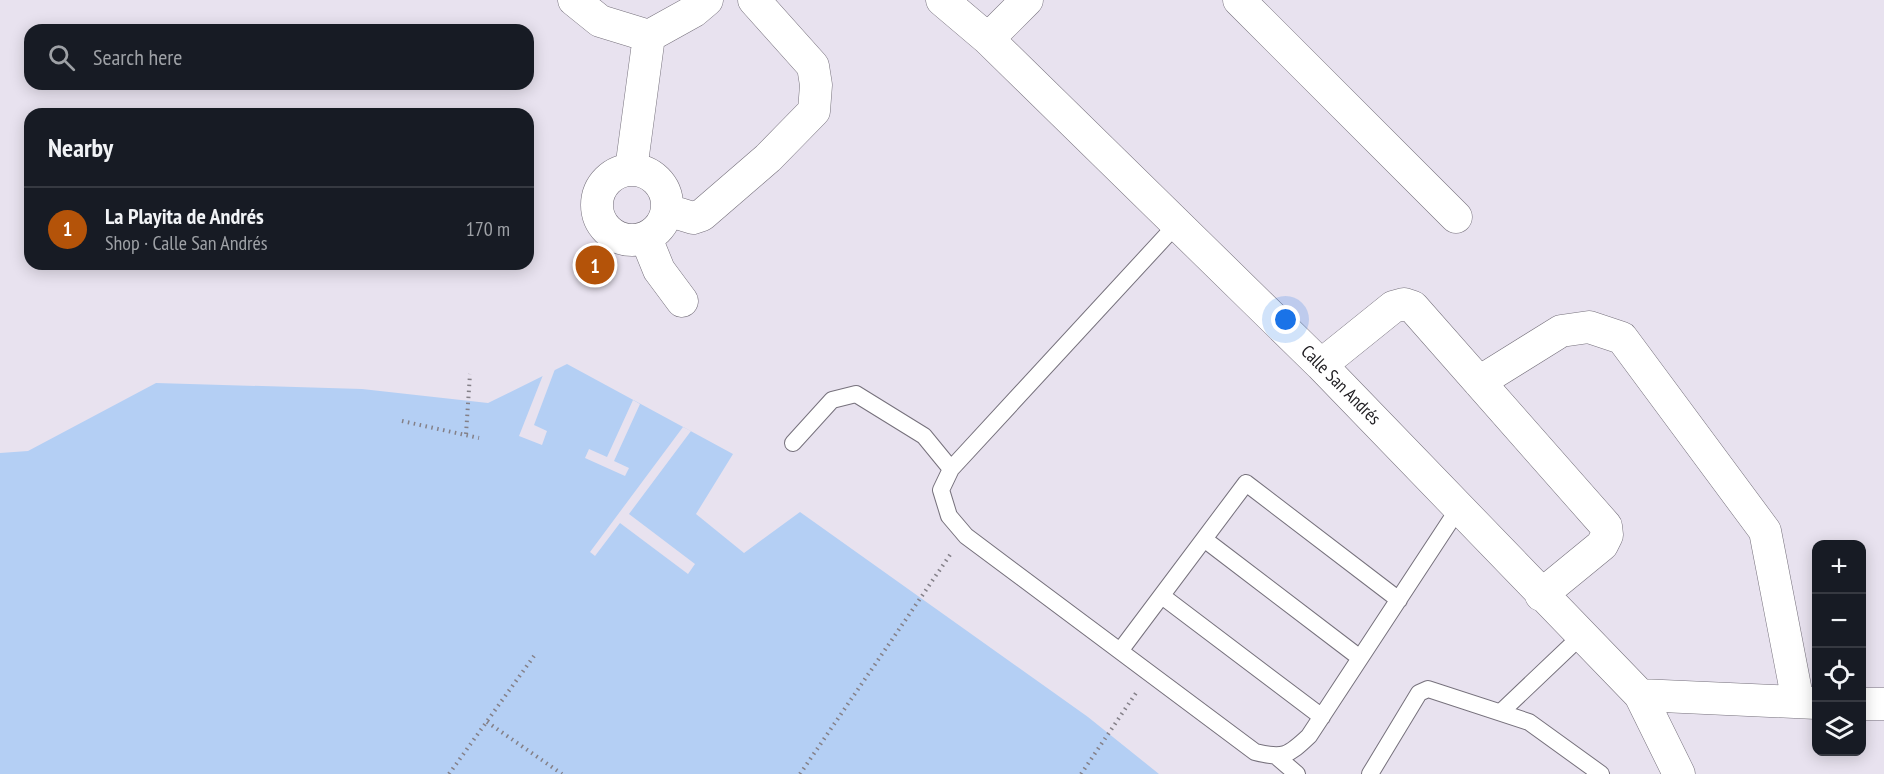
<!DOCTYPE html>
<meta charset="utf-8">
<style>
body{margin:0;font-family:"PT Sans Narrow",sans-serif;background:#20242c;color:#f1f3f6}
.controls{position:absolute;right:18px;bottom:18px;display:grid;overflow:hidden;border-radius:12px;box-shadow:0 3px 15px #0003}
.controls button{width:54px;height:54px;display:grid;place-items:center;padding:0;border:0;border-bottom:2px solid #363941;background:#171b24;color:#f1f3f6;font:30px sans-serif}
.you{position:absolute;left:1286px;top:320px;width:21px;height:21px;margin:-15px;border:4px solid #fff;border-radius:50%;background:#1a73e8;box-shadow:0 0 0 9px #1a73e833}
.badge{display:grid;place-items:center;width:39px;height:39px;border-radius:50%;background:#b45309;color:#fff;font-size:20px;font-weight:700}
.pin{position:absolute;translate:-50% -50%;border:3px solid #fff;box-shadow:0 2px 6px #0006}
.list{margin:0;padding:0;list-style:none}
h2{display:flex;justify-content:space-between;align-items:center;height:78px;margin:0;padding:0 24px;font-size:26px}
h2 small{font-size:20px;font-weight:400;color:#9ea1a6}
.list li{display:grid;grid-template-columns:39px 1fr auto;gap:18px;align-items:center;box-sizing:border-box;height:84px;padding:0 24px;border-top:2px solid #363941}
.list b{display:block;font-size:22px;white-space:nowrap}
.list p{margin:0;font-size:20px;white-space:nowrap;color:#9ea1a6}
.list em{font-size:20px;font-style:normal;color:#9ea1a6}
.icon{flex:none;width:33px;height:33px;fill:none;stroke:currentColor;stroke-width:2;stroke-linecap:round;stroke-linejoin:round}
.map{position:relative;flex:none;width:1884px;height:774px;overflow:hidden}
.search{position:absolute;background:#171b24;box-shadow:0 3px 15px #0003;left:24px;top:24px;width:510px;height:66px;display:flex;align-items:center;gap:15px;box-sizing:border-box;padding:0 21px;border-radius:18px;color:#9ea1a6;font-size:22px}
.panel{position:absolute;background:#171b24;box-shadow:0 3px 15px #0003;left:24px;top:108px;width:510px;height:162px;border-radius:18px}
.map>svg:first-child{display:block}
.water{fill:#b4cff4}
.pier{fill:#e8e2ef}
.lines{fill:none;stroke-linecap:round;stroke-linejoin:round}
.service-casing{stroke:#76717c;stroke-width:18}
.minor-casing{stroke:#76717c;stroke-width:33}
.path{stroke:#848088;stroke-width:4;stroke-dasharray:1.5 4.5;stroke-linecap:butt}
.service{stroke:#fff;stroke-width:16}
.minor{stroke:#fff;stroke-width:32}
.labels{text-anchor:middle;stroke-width:4.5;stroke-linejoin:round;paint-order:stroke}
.street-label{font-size:18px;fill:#1d1b1f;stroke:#fff}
</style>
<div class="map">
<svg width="1884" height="774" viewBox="0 0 1884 774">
<rect width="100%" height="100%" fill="#e8e2ef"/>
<path class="water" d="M567 364 733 454 696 514 744 553 800 512 1088 717 1159 774H0V453L28 451 156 383 362 389 488 403Z"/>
<path class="pier" d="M555 369 534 425 547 431 542 445 519 436 543 375Z
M633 400 640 404 614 461 629 468 625 476 585 458 589 449 607 457Z
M683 427 691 431 629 514 695 564 688 574 620 523 595 556 590 552Z"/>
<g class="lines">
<g class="service-casing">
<path id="service" d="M1177 224 951 469 941 490 949 516 966 536 1255 752C1283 759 1288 756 1309 736L1460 506
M793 443 832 400 856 394 924 436 951 469
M1204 539 1360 658
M1162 596 1322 717
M1120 651 1246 483 1399 600
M1501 712 1581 636
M1277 757 1297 774
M1370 774 1419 693 1428 689 1529 722 1601 774"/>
</g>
<g class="minor-casing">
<path id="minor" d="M574 0 600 21 649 36 694 11 707 0
M942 0 988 39 1321 365 1640 695 1679 774
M1239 0 1456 217
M988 39 1027 0
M597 205a35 35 0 1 1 70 0a35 35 0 1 1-70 0Z
M631 170 649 36
M667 210 693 218 702 215 768 158 814 111 816 85 813 66 754 0
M646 238 659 270 682 301
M1321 365 1393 307 1404 304 1413 307 1606 526 1607 535 1602 545 1541 595
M1479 382 1561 331 1589 327 1622 338 1765 531 1798 702
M1640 695 1816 703
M1862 704H1884"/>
</g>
<path class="path" d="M402 421 479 438
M466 434 470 374
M487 722 562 774
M449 774 534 656
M800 774 952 552
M1081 774 1138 690"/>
<use href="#service" class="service"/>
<use href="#minor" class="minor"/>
</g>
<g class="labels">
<g class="street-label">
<text transform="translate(1341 385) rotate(45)" y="6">Calle San Andrés</text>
</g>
</g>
</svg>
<div class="controls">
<button>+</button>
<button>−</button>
<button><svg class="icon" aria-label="locate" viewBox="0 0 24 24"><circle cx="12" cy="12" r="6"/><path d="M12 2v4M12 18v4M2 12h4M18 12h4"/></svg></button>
<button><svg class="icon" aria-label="layers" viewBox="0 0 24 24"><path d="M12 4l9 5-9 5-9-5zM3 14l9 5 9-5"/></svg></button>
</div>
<div class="you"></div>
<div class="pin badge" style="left:595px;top:265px">1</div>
<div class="search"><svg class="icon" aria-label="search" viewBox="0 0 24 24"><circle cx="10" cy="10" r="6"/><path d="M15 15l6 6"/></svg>Search here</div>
<section class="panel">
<h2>Nearby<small></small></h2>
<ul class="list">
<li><span class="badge">1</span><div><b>La Playita de Andrés</b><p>Shop · Calle San Andrés</p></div><em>170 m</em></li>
</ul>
</section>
</div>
